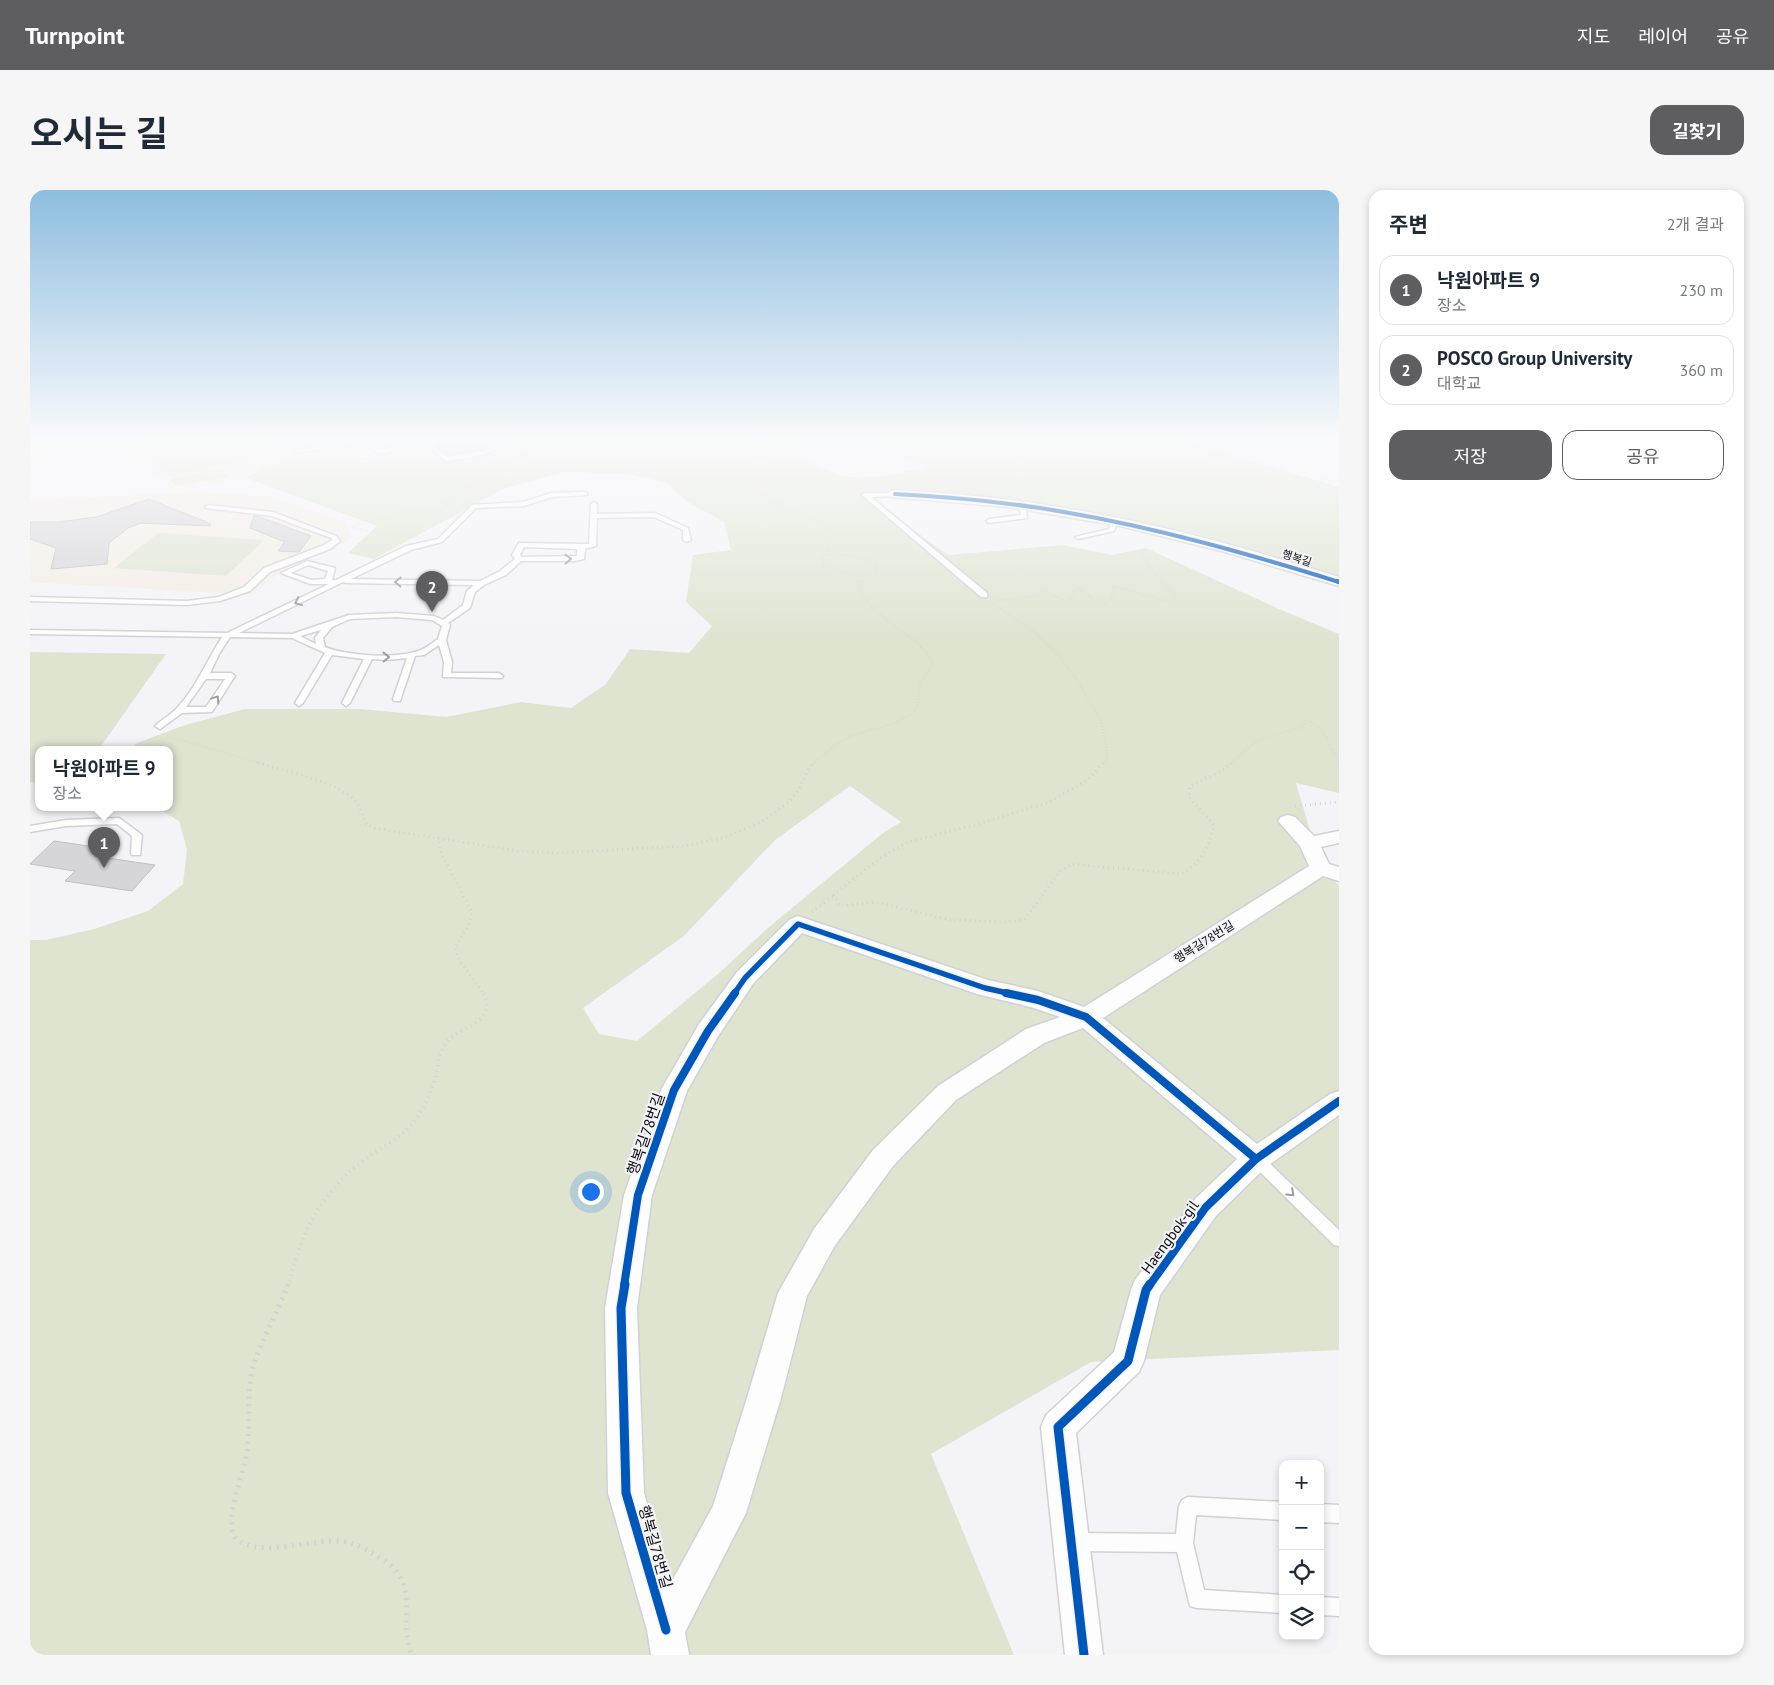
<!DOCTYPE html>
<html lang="ko">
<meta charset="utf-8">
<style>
body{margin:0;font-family:"PT Sans","Noto Sans KR",sans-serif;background:#f6f6f7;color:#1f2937}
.controls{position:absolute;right:15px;bottom:15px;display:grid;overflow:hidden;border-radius:10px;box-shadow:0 2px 8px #0003}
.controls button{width:45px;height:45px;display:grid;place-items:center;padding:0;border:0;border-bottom:1px solid #e0e1e3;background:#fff;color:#1f2937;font:25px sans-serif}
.you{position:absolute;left:560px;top:1001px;width:18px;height:18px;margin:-12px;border:4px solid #fff;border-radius:50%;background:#1a73e8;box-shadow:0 0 0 8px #1a73e833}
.badge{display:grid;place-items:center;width:32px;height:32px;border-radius:50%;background:#5e5e61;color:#fff;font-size:16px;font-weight:700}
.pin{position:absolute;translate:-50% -41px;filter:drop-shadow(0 1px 2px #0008)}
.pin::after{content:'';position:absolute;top:26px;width:18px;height:15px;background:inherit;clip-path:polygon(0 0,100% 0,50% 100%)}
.popup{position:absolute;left:5px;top:556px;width:138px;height:65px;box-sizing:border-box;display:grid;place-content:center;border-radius:10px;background:#fff;filter:drop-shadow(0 1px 4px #0005);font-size:16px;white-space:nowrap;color:#747a83}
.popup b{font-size:19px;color:#1f2937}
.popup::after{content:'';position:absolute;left:50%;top:100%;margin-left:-10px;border:10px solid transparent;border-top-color:#fff}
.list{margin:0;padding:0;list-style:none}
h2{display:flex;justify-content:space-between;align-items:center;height:65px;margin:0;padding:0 20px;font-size:21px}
h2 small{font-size:16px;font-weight:400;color:#747a83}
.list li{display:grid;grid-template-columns:32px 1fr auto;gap:15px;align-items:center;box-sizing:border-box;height:70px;margin:0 10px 10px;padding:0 10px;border:1px solid #e0e1e3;border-radius:15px}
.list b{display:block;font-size:19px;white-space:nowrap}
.list p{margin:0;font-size:16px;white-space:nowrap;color:#747a83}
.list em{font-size:16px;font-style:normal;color:#747a83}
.actions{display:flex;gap:10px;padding:15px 20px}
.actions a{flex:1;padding:11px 0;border:1px solid #5e5e61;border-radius:15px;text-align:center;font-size:18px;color:#5e5e61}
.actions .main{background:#5e5e61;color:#fff}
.icon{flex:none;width:28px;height:28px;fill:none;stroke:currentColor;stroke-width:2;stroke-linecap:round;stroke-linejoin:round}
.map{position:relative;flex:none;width:1309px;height:1465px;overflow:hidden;border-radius:15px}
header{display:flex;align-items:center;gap:30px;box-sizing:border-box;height:70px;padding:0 25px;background:#5e5e61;color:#fff}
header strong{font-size:24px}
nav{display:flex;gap:28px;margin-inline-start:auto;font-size:18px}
.intro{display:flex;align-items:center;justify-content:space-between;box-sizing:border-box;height:120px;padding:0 30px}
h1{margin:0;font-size:35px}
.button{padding:12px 22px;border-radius:15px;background:#5e5e61;color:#fff;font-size:18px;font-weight:700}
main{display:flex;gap:30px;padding:0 30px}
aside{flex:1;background:#fff;border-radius:15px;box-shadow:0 2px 8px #0003}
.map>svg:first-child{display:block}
.education{fill:#f4ede4}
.green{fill:#dee4d0;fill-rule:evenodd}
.building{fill:#d6d6d9;stroke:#c0c0c3}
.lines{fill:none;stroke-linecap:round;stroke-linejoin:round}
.service-casing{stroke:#d1d1d4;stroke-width:3}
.minor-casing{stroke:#d1d1d4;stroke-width:3}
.path-far4{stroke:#d3d3d3;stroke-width:2;stroke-dasharray:0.5 2.5;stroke-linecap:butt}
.path-far3{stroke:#d3d3d3;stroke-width:2.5;stroke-dasharray:0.5 2.5;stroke-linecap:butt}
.path-far2{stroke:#d3d3d3;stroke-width:3;stroke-dasharray:1 4;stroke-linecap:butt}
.path-far1{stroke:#d3d3d3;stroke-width:4;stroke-dasharray:1 4.5;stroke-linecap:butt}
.path{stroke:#d3d3d3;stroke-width:5;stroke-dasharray:2 5.5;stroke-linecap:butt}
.service{fill:#fdfdfe;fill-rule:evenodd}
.minor{fill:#fdfdfe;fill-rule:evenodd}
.cycleway-far4-casing{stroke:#f3f3f9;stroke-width:5.5}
.cycleway-far3-casing{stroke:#f3f3f9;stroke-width:7}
.cycleway-far2-casing{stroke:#f3f3f9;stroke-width:9}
.cycleway-far1-casing{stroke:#f3f3f9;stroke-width:11}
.cycleway-casing{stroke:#f3f3f9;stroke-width:12}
.cycleway-far4{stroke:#0057b8;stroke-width:4}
.cycleway-far3{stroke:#0057b8;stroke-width:4.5}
.cycleway-far2{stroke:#0057b8;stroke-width:5.5}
.cycleway-far1{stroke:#0057b8;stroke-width:8}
.cycleway{stroke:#0057b8;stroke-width:9}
.oneway{stroke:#9d9d9e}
.labels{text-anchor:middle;stroke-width:4;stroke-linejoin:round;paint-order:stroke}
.far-street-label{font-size:11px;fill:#0d0d0f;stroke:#f3f3f9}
.street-label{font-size:12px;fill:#0d0d0f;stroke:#f3f3f9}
.near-street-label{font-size:15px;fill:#0d0d0f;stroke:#f3f3f9}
</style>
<header>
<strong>Turnpoint</strong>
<nav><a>지도</a><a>레이어</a><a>공유</a></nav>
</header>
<div class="intro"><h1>오시는 길</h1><a class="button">길찾기</a></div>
<main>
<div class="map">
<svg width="1309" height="1465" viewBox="0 0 1309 1465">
<rect width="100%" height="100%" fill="#f4f4f8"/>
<path class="education" d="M0 249H493L472 258 416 270 388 264 371 263 276 268 232 277 216 287 144 301 135 292 85 261 0 272Z
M166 302 237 306 315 332 322 347 304 360 256 377 222 405 0 392V310Z"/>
<path class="green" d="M96 249H242L259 262 140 287Z
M493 249H1150L1309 297V389L1259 371 1167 344 1061 324 916 304 840 308 918 365 1033 355 1082 365 1116 358 1249 419 1309 444V603L1266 593 1291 678 1309 695V1160L1061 1172 901 1264 984 1465H0V750H16L64 739 118 721 153 694 157 660 149 631 125 617H139V559H101L107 553 155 535 215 519H331L416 527 491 512 541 518 576 494 600 459 659 463 682 436 656 412 663 365 701 360 694 332 656 311 637 293 598 284 535 282 473 299 344 369 318 363 347 336 216 288 232 277 276 268 383 266 416 270 472 258ZM783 254 846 256 895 277C874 283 833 291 811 285 796 281 780 271 765 265ZM820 596 871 632 853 643 739 737 689 783 607 851 569 844 553 818 654 746 745 650Z
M193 278 199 287 145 296 140 288Z
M128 343 234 350 196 386 84 378Z
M0 462 136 464 69 559H9V592H0Z"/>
<path class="building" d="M429 249H471L454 259 418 265 404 255Z
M119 309 181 334 180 336 111 333 98 338 79 353 77 374 21 379 26 358 0 349V332H28L66 327Z
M224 326H227L281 346 269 362 248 361 255 352 220 338Z
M24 651 72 658 64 666 125 675 102 701 35 691 45 681 0 674Z"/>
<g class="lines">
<g class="service-casing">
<path id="service" d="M330 249H337L350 260 412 249H425L349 264 335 253 267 263 264 261Z
M474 249H480C464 267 438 267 416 271L403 261 408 260 417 267C436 264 459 264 474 249Z
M555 302 557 303V305L522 307 494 316 446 318 412 352 381 360 321 389 450 391 470 381 485 369 482 365 489 353 559 354 561 314 564 312 567 314V324L625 323 658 338 661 350 657 352 653 350V340L624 327 567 328 566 356 555 359 554 369 544 371H491L476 385 454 395 445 402 440 418 418 433 420 435 416 450 422 472 421 483H469L473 486 472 488 413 487 414 472 409 455 394 465 385 466 370 511H364L363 509 377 468 358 470 342 469 320 513 316 516 312 513 334 469 302 465 273 513 269 516 265 513 295 463 262 448 200 447 189 464 180 483H201L205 486 182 522 152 523 130 539 125 536C132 529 141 525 147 518 166 498 177 470 192 447L0 444V440L197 443 299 394H280L251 383 277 371 305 378 302 390H306L376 356 408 349 442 315 493 312 521 303ZM494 357 547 359V366L491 367 490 365ZM278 375 298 381 295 389 281 390 261 383ZM313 392 316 393 444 395 437 401 433 415 413 430 404 426 366 423 319 425 262 444 209 443ZM366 427 402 430 412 436 408 449C402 453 395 459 388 461 364 469 318 466 295 457L293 448 302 437 320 429ZM291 440 285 448 286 454 270 446ZM176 489H195L176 517H156Z
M867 303V305L865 306 841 307 957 403V407H951L832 305 835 303Z
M992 312 995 314 997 328 959 333 956 331 959 329 991 325 989 314Z
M178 315 243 322 306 346 310 351 300 359 240 382 220 401 190 411 157 415 0 411V407L157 411 189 407 214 397 234 378 294 355 302 350 301 348 242 326 176 318 175 317Z
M1085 328 1088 330 1084 341 1048 349 1045 347 1079 339 1082 330Z
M89 628 112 645 110 665H102L101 663 102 646 87 634 36 636 0 642V636L36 630Z
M1226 963 1231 965 1309 1040V1056L1304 1055 1221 973 1219 969 1221 965Z
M1158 1307 1253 1312V1330L1166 1325 1163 1353 1174 1400 1253 1405V1423L1167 1418 1160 1416 1147 1362 1045 1361 1039 1358 1036 1352 1039 1346 1045 1343 1146 1344 1149 1316 1152 1310Z
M1290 1314 1309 1315V1333L1290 1332Z
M1290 1407 1309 1408V1426L1290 1425Z"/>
</g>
<g class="minor-casing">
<path id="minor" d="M865 300C922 303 978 308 1034 318 1128 333 1219 359 1309 387V396L1195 362 1090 336 978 317 860 307 858 304 860 301Z
M1258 625 1265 627 1284 646 1309 641V653L1291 657 1299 674 1309 677V691L1293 686 1073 828 1227 954 1300 904 1309 901V925L1236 977 1186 1026 1130 1105 1114 1171 1109 1182 1046 1243 1073 1465H1035L1011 1237 1016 1225 1084 1162 1101 1100 1105 1090 1166 1008 1207 969 1053 838 1014 853 926 910 863 976 804 1057 777 1106 751 1208 716 1323 655 1442 659 1465H621L617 1440 578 1303 575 1118 594 1005 631 900 669 834 707 782 760 729 768 726 958 790 1008 801 1054 817 1279 676 1270 656 1248 631 1251 627ZM772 743 947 804 1004 818 1030 827 996 839 908 896 843 960 784 1039 748 1103 717 1208 683 1316 641 1393 614 1303 607 1118 622 1005 657 901 687 848 723 794Z"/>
</g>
<path class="path-far4" d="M720 249 726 275V295L731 303 747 315 794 334C803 345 800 357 792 368L794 375 822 385 828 393
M1116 249 1163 259 1188 268 1270 281 1309 292
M322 265 342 271
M361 273H371L365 278 398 272
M427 300 467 287 484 270 497 263 537 249
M369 348 321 337 387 320H413L427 300 422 295 432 283 404 282 396 278 398 272 391 269 395 264
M1121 354 1115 357 1113 365 1121 379 1133 393
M795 365H822L845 373V384L830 393"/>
<path class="path-far3" d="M829 393 833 391
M965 411 1007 406 1012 401 1039 412 1047 398 1069 412 1076 414 1082 407 1083 396 1142 413 1145 406 1132 391
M963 413 1005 443 1028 465 1044 485 1071 530 1078 567 1072 574
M137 546 233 574
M783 574 806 554 823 545 865 533 881 524 887 518 890 495 903 473C887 440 834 429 828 391
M1200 574C1225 549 1239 545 1273 537L1276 530C1296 536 1297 555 1309 570"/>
<path class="path-far2" d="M228 573C252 580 312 593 326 612 331 618 333 627 336 634L344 638 488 661 525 663 656 656 696 647 733 631 758 613 768 601 779 578 784 573
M1073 573 1058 590 1017 613 948 634 878 652 850 668 804 705 810 716 846 712 920 730 979 732 995 729 1029 682 1042 674 1151 684C1170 675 1180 655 1184 635L1159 607 1160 596 1195 579 1201 573
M1265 616 1309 612
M408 647 410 661 442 722 438 737 424 758 431 773 454 804
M782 722 804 705"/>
<path class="path-far1" d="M257 1096C266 1070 273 1042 288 1019 301 1000 317 982 335 969 352 957 370 949 383 933 393 920 400 905 405 889 408 877 408 863 416 853 430 835 469 833 453 803"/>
<path class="path" d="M258 1094C248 1123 231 1149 223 1178 215 1210 223 1244 214 1276 210 1293 191 1339 209 1351 234 1367 282 1349 310 1351 323 1352 334 1358 345 1365 354 1370 363 1376 368 1384 379 1399 376 1418 376 1435 376 1445 379 1455 381 1465"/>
<use href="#service" class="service"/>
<use href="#minor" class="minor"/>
<g class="cycleway-far4-casing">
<path id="cycleway-far4" d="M865 304C922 307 978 312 1034 322 1128 338 1219 364 1309 392"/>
</g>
<g class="cycleway-far3-casing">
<path id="cycleway-far3" d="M1307 391 1309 392"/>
</g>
<g class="cycleway-far2-casing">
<path id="cycleway-far2" d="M704 804 715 788 768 734 955 798 982 804"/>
</g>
<g class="cycleway-far1-casing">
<path id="cycleway-far1" d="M976 803 1008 810 1056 827 1226 969
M594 1096 608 1005 644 900 678 841 705 803
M1119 1096 1176 1017 1226 969 1309 911"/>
</g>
<g class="cycleway-casing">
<path id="cycleway" d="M595 1094 591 1118 596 1303 636 1440
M1054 1465 1028 1237 1098 1171 1116 1100 1120 1094"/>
</g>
<use href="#cycleway-far4" class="cycleway-far4"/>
<use href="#cycleway-far3" class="cycleway-far3"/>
<use href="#cycleway-far2" class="cycleway-far2"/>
<use href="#cycleway-far1" class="cycleway-far1"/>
<use href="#cycleway" class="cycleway"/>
</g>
<defs><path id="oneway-chevron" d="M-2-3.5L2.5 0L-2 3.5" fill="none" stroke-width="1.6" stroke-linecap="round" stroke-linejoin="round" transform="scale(1.25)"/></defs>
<g class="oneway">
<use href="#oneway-chevron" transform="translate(538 369) rotate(-2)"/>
<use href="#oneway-chevron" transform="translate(368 392) rotate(-179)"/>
<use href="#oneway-chevron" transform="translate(268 412) rotate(155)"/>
<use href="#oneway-chevron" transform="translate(356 467) rotate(-1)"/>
<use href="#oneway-chevron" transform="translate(186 509) rotate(-56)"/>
<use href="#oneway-chevron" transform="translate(1261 1003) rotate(44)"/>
</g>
<linearGradient id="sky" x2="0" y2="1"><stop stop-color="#8ebee0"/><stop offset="0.55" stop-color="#fafafc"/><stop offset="1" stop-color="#fafafc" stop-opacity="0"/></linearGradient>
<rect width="1309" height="454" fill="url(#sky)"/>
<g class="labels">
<g class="far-street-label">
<text transform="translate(1267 368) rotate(18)" y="4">행복길</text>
</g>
<g class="street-label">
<text transform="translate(1174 752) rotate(-32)" y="4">행복길78번길</text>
</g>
<g class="near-street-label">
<text transform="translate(616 944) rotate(-71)" y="5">행복길78번길</text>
<text transform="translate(1140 1047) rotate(-54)" y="5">Haengbok-gil</text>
<text transform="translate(625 1357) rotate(74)" y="5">행복길78번길</text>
</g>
</g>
</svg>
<div class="controls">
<button>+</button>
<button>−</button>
<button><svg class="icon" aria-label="locate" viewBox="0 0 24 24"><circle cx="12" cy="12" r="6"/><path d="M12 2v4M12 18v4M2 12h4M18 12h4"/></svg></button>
<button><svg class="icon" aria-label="layers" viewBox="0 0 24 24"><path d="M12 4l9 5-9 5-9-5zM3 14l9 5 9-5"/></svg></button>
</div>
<div class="you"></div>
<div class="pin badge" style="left:74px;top:678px">1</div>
<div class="popup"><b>낙원아파트 9</b>장소</div>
<div class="pin badge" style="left:402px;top:422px">2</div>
</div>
<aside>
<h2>주변<small>2개 결과</small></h2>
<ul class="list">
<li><span class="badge">1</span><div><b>낙원아파트 9</b><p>장소</p></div><em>230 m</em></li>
<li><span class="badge">2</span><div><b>POSCO Group University</b><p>대학교</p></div><em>360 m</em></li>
</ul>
<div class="actions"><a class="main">저장</a><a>공유</a></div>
</aside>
</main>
